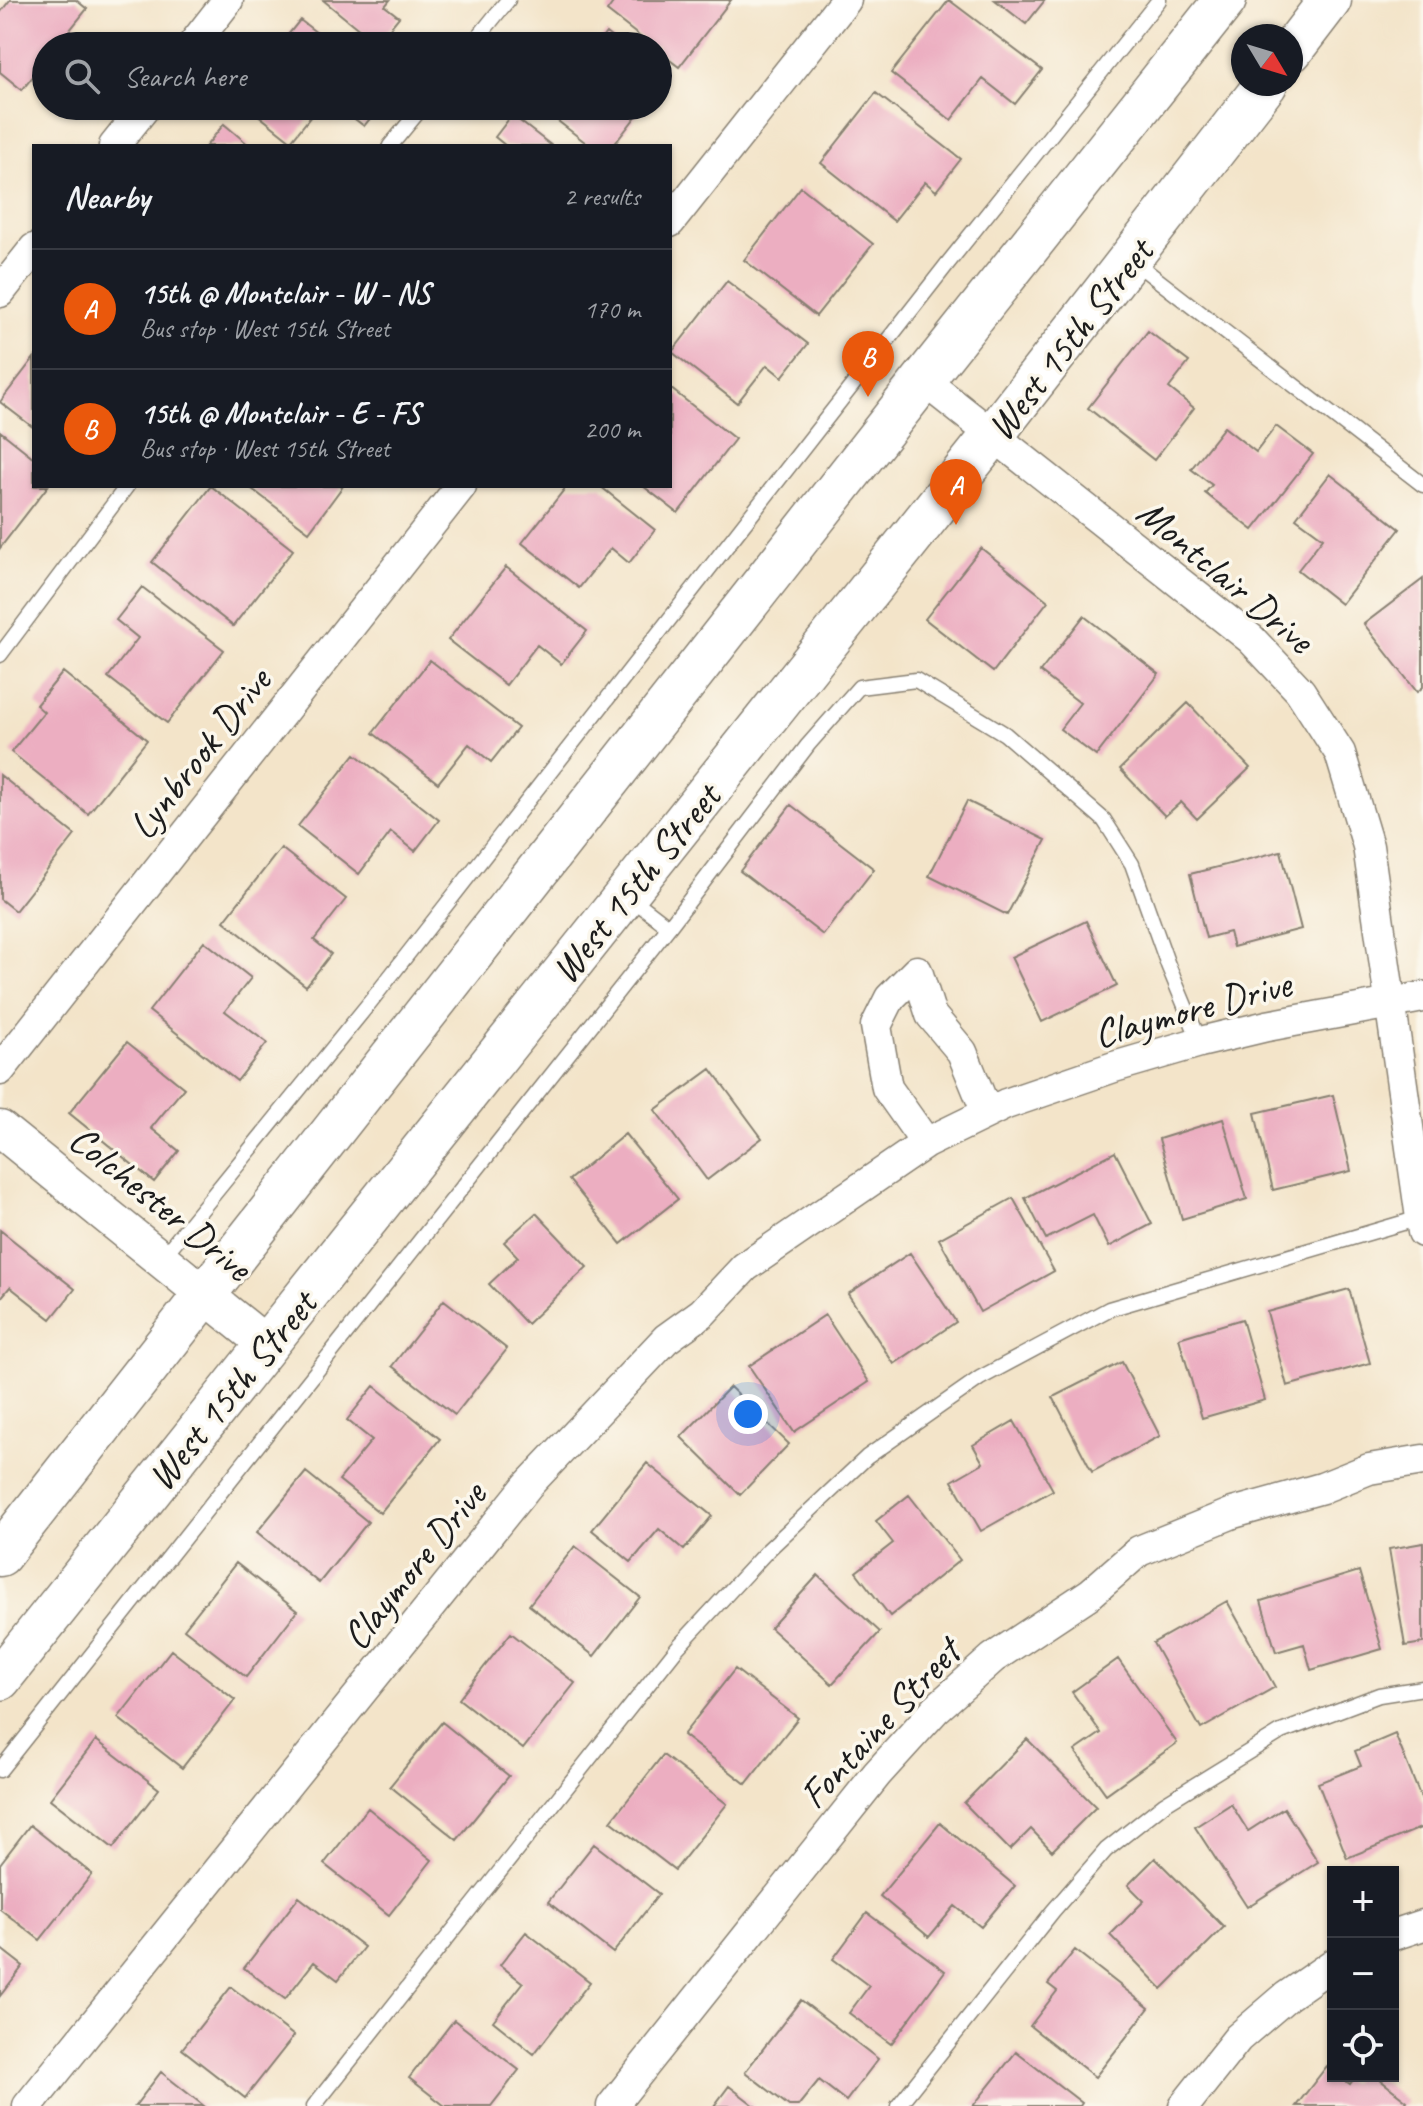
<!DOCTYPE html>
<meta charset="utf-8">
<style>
body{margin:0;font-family:Caveat,sans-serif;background:#20242c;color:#f1f3f6}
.controls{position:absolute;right:24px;bottom:24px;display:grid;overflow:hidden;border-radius:0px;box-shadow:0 2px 6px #0004}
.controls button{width:72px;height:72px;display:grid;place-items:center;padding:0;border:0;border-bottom:2px solid #363941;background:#171b24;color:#f1f3f6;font:40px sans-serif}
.compass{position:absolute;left:1231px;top:24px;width:72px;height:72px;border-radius:50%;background:#171b24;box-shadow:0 2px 6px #0004;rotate:128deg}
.you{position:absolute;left:748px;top:1414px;width:28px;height:28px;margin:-20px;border:6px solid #fff;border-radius:50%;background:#1a73e8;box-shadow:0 0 0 12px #1a73e833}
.badge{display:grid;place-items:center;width:52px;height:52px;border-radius:50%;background:#ea580c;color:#fff;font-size:26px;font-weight:700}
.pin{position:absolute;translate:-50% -66px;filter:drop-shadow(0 2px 4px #0008)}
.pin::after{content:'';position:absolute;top:42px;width:28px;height:24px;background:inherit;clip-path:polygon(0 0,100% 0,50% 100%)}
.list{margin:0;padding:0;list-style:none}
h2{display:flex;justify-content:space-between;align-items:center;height:104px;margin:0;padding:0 32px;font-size:34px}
h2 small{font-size:26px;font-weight:400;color:#9ea1a6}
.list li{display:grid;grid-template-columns:52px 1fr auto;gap:24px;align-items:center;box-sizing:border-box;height:120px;padding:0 32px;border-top:2px solid #363941}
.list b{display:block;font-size:30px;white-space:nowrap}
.list p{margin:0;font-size:26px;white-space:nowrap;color:#9ea1a6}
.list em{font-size:26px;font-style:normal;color:#9ea1a6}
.icon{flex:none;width:44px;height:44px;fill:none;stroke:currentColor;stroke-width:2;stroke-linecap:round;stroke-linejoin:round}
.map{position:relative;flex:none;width:1423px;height:2106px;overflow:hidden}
.search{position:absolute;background:#171b24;box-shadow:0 2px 6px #0004;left:32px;top:32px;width:640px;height:88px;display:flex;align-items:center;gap:20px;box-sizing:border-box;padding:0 28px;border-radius:44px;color:#9ea1a6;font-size:30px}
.panel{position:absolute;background:#171b24;box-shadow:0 2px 6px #0004;left:32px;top:144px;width:640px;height:344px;border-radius:0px}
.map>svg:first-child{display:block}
.building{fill:#ecaec1}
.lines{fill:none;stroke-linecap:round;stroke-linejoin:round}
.service-casing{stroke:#888072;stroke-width:17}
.minor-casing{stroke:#888072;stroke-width:33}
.tertiary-casing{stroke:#888072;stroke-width:39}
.secondary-casing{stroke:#888072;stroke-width:45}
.service{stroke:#fff;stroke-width:14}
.minor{stroke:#fff;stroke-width:30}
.tertiary{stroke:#fff;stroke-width:36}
.secondary{stroke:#fff;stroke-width:42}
.labels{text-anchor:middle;stroke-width:7;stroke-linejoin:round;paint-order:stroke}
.street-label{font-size:40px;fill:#1c1c1c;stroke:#fbf7ec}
</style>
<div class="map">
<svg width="1423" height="2106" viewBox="0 0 1423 2106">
<rect width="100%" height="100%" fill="#fbf7ec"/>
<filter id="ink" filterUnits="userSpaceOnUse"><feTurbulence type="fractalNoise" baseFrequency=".0125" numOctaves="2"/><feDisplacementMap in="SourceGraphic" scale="16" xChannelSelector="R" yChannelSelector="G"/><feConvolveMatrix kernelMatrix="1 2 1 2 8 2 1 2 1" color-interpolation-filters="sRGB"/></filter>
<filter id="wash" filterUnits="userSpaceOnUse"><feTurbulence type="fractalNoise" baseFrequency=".006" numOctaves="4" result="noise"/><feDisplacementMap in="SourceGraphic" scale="32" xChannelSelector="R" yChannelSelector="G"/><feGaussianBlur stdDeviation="1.8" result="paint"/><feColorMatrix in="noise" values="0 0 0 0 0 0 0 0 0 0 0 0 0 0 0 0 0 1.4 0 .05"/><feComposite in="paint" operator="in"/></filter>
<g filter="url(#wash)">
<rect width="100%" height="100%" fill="#f3e4c9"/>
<g id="blocks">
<path class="building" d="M10 0H76L87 9 57 46H46V60L22 90 0 72V13Z
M323 0H390L385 6 399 17 377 44Z
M615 0H731L679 67 658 51V46H652L607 11Z
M949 0 1042 70 1015 104 983 79 951 120 891 73Z
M995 0H1045L1026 24Z
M300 20 334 46H279Z
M606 33 622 46H596Z
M876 93 961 159 936 191 925 182 894 221 821 163Z
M247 106H319L291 141Z
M338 106H380L364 126Z
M550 106H644L613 146H590L545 111Z
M512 115 552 146H506L495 137Z
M224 124 250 146H206Z
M801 187 873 244 816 316 744 260Z
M727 281 808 344 782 377 767 365 737 403 672 352Z
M1148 331 1189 362 1169 388 1194 408 1154 460 1088 408Z
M34 358V428L0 402Z
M670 388 735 439 678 513 643 486H670Z
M1276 426 1313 454 1253 530 1205 493 1212 485 1191 469 1224 427 1256 452Z
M0 431 34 458V486H48L0 548Z
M1330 474 1400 529 1341 604 1298 570 1323 538 1296 518Z
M211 486 293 550 233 626 152 562Z
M248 486H343L309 532Z
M567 486H600L655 530 629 563 611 548 579 588 522 543Z
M981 548 1048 601 993 672 925 619Z
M506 567 587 631 561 664 537 645 506 685 448 640Z
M1423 579V687L1417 692 1364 624Z
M142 587 224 650 167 723 108 677 138 638 116 620Z
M1084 616 1159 674 1096 756 1060 729 1080 703 1040 672Z
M430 660 518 728 491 762 469 744 438 783 373 733Z
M63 672 147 740 88 814 11 752 44 712 36 705Z
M1188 703 1250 768 1197 819 1181 802 1165 816 1120 769Z
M355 754 439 820 415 851 391 832 359 874 298 826Z
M0 775 75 835 15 911 0 899Z
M967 801 1046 840 1007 915 929 876Z
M791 805 874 869 823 935 740 871Z
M281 848 346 899 314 940 331 954 306 986 224 921Z
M1281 851 1301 929 1233 947 1229 932 1206 938 1190 874Z
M1086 921 1117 986 1042 1022 1011 957Z
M204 941 251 978 225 1011 267 1043 237 1081 149 1011Z
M127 1042 184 1088 151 1128 179 1151 154 1182 69 1113Z
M711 1069 762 1138 707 1180 655 1110Z
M1333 1095 1351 1171 1273 1190 1255 1113Z
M1223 1119 1247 1199 1182 1219 1159 1139Z
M625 1134 678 1199 621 1244 569 1180Z
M1115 1152 1152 1224 1109 1247 1093 1215 1046 1239 1025 1198Z
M1013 1198 1054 1271 980 1312 939 1239Z
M536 1213 587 1267 527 1324 489 1284 518 1257 504 1242Z
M0 1230 75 1289 51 1319 10 1287 0 1299Z
M910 1253 956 1322 894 1364 848 1294Z
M1349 1289 1370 1363 1287 1386 1267 1312Z
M444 1300 507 1349 455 1415 392 1366Z
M825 1315 869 1382 794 1432 749 1366Z
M1242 1319 1265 1400 1202 1418 1179 1338Z
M1122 1362 1160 1436 1092 1472 1053 1397Z
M374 1386 440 1439 380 1513 339 1480 372 1440 347 1420Z
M730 1387 789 1444 740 1495 681 1437Z
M1014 1421 1053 1490 981 1531 952 1481 983 1463 973 1445Z
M647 1463 712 1516 684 1550 659 1529 631 1562 592 1530Z
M306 1472 368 1522 319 1583 257 1532Z
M909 1495 960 1560 890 1616 856 1572 893 1543 876 1521Z
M1423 1543V1643L1405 1646 1389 1549Z
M575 1546 640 1597 594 1656 529 1605Z
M236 1563 297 1611 246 1677 184 1629Z
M1359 1571 1382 1649 1311 1670 1304 1644 1276 1652 1261 1601Z
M818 1575 880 1632 832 1684 770 1628Z
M1227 1601 1275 1687 1201 1729 1153 1643Z
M511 1633 575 1683 523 1749 459 1699Z
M171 1650 235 1700 182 1768 118 1718Z
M1118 1659 1177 1743 1106 1794 1075 1751 1101 1733 1072 1692Z
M735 1669 798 1718 746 1784 683 1735Z
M442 1722 509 1776 457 1840 390 1786Z
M1395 1734 1423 1803V1827L1347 1858 1318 1783 1361 1766 1355 1751Z
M1027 1739 1096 1807 1052 1851 1031 1829 1010 1850 964 1803Z
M96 1740 159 1789 113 1848 50 1799Z
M663 1755 727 1804 675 1870 611 1821Z
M1231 1804 1248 1831 1284 1808 1318 1862 1247 1907 1195 1827Z
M368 1808 432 1860 389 1915 324 1864Z
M940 1823 1015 1886 981 1927 955 1906 929 1937 880 1896Z
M30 1825 92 1874 40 1940 0 1909V1864Z
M594 1844 659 1894 613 1953 548 1902Z
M1155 1858 1224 1927 1162 1989 1110 1935 1144 1901 1128 1885Z
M299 1897 364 1947 338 1980 314 1962 285 1999 244 1968Z
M867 1913 945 1971 891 2044 849 2013 869 1986 833 1959Z
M526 1932 590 1982 534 2054 493 2021 523 1983 500 1965Z
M0 1948 23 1966 0 1996Z
M1075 1950 1149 2008 1095 2077 1030 2026 1057 1991 1048 1984Z
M231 1987 294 2036 245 2098 182 2049Z
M801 2000 878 2059 846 2101 819 2080 798 2106H789L745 2072Z
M454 2020 519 2070 491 2106H445L409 2078Z
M1016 2052 1082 2103 1080 2106H973Z
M1327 2066 1333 2071V2076H1339L1350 2084 1356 2076H1375L1407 2101 1403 2106H1296Z
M161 2072 204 2106H135Z
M729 2086 755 2106H714Z"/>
</g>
</g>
<g filter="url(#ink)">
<use href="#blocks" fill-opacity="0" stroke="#888072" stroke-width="2"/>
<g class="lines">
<g class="service-casing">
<path id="service" d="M471 46 508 0
M390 146 423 106
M1132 260 1423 485
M0 655 127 486
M630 897 669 927 808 745 859 687 916 680 1005 734 1104 820 1132 864 1168 965 1200 1042
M162 1258 371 1001 948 263 1159 0
M0 1770 669 927
M314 2106 677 1648 768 1550 867 1457 980 1378 1109 1309 1423 1217
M898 2106 1053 1911 1106 1850 1164 1804 1281 1732 1379 1695 1423 1688"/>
</g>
<g class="minor-casing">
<path id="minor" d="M192 46 228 0
M114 146 146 106
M670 222 846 0
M0 292 34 249
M923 380 1251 639 1300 691 1340 753 1368 846 1423 1232
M0 1070 461 486
M926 1143 887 1088 876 1026 890 998 917 971 931 1015 962 1052 987 1113
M1393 1935 1423 1925
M28 2106 528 1485 666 1339 702 1313 745 1267 926 1143 1006 1104 1114 1067 1200 1042 1267 1026 1423 997
M612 2106 877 1774 936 1709 993 1658 1091 1593 1139 1551 1233 1513 1322 1488 1369 1469 1423 1460
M1184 2106 1238 2038 1287 1996 1333 1964"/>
</g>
<g class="tertiary-casing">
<path id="tertiary" d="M0 1129 267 1345"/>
</g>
<g class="secondary-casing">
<path id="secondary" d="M1291 51 1330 0
M0 1555 923 380 1225 0
M0 1679 992 436 1266 84"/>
</g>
<use href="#service" class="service"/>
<use href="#minor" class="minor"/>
<use href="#tertiary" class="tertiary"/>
<use href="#secondary" class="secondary"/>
</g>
</g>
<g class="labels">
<g class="street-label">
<text transform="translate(1069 339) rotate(-52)" y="14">West 15th Street</text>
<text transform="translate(1226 575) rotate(40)" y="14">Montclair Drive</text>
<text transform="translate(199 753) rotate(-52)" y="14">Lynbrook Drive</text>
<text transform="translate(635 883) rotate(-51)" y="14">West 15th Street</text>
<text transform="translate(1192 1008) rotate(-15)" y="14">Claymore Drive</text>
<text transform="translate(161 1202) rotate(39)" y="14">Colchester Drive</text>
<text transform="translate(231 1390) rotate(-51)" y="14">West 15th Street</text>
<text transform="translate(413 1565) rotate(-51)" y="14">Claymore Drive</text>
<text transform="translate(879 1723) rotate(-47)" y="14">Fontaine Street</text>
</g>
</g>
</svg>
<div class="controls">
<button>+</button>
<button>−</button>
<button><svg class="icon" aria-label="locate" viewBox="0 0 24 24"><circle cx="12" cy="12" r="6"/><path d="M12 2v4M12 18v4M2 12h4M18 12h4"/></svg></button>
</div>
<svg class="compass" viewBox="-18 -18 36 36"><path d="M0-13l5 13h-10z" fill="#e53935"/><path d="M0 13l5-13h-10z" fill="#9ea1a6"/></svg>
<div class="you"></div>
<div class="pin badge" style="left:956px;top:525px">A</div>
<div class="pin badge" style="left:868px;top:397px">B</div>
<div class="search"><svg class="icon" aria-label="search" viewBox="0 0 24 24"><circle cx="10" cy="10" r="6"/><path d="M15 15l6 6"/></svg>Search here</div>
<section class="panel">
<h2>Nearby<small>2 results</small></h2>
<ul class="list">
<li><span class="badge">A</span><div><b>15th @ Montclair - W - NS</b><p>Bus stop · West 15th Street</p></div><em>170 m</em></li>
<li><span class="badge">B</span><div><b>15th @ Montclair - E - FS</b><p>Bus stop · West 15th Street</p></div><em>200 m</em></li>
</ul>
</section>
</div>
